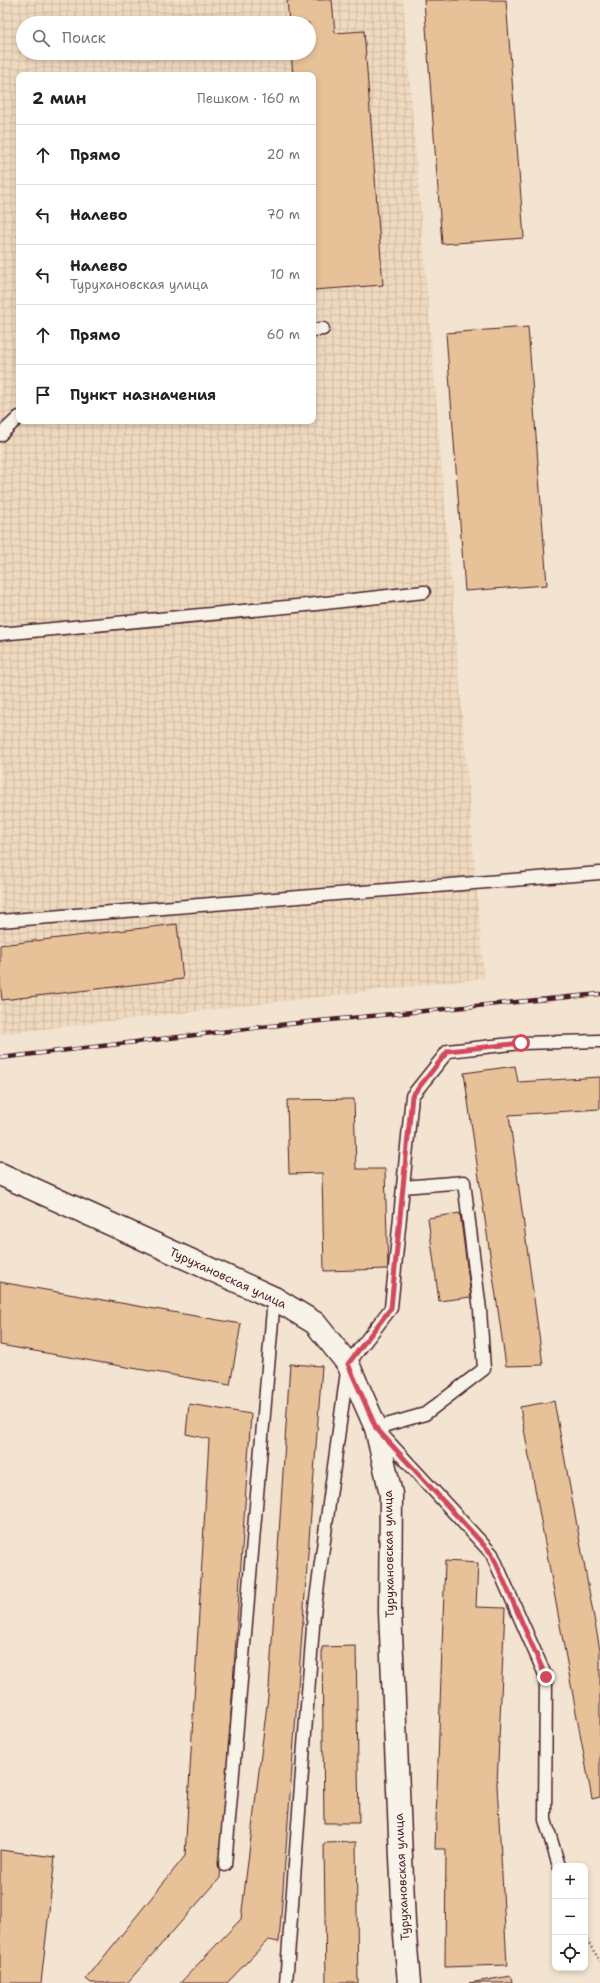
<!DOCTYPE html>
<html lang="ru">
<meta charset="utf-8">
<style>
body{margin:0;font-family:"Shantell Sans",sans-serif;background:#f6f6f6;color:#202124}
.controls{position:absolute;right:12px;bottom:12px;display:grid;overflow:hidden;border-radius:8px;box-shadow:0 2px 6px #0003}
.controls button{width:36px;height:36px;display:grid;place-items:center;padding:0;border:0;border-bottom:1px solid #e0e0e0;background:#fff;color:#202124;font:20px sans-serif}
.stop{position:absolute;width:12px;height:12px;margin:-9px;border:3px solid #d1495b;border-radius:50%;background:#fff}
.stop.end{background:#d1495b;border-color:#fff;box-shadow:0 1px 4px #0008}
.list{margin:0;padding:0;list-style:none}
h2{display:flex;justify-content:space-between;align-items:center;height:52px;margin:0;padding:0 16px;font-size:17px}
h2 small{font-size:13px;font-weight:400;color:#757577}
.list li{display:grid;grid-template-columns:26px 1fr auto;gap:12px;align-items:center;box-sizing:border-box;height:60px;padding:0 16px;border-top:1px solid #e0e0e0}
.list b{display:block;font-size:15px;white-space:nowrap}
.list p{margin:0;font-size:13px;white-space:nowrap;color:#757577}
.list em{font-size:13px;font-style:normal;color:#757577}
.icon{flex:none;width:22px;height:22px;fill:none;stroke:currentColor;stroke-width:2;stroke-linecap:round;stroke-linejoin:round}
.map{position:relative;flex:none;width:600px;height:1983px;overflow:hidden}
.search{position:absolute;background:#fff;box-shadow:0 2px 6px #0003;left:16px;top:16px;width:300px;height:44px;display:flex;align-items:center;gap:10px;box-sizing:border-box;padding:0 14px;border-radius:22px;color:#757577;font-size:15px}
.panel{position:absolute;background:#fff;box-shadow:0 2px 6px #0003;left:16px;top:72px;width:300px;height:352px;border-radius:8px}
.map>svg:first-child{display:block}
.industrial{fill:url(#industrial-grid);fill-rule:evenodd}
.building{fill:#e7c298;stroke:#4a1f2b}
.lines{fill:none;stroke-linecap:round;stroke-linejoin:round}
.lane-casing{stroke:#4a1f2b;stroke-width:15}
.secondary-casing{stroke:#4a1f2b;stroke-width:25}
.path{stroke:#4a1f2b;stroke-width:2.5;stroke-dasharray:1 3;stroke-linecap:butt}
.lane{stroke:#f7f3e8;stroke-width:12}
.secondary{stroke:#f7f3e8;stroke-width:22}
.rail-casing{stroke:#4a1f2b;stroke-width:4.5}
.rail{stroke:#f7f3e8;stroke-width:3;stroke-dasharray:9;stroke-linecap:butt}
.route{stroke:#d1495b;stroke-width:5}
.labels{text-anchor:middle;stroke-width:3;stroke-linejoin:round;paint-order:stroke}
.street-label{font-size:12px;fill:#4a1f2b;stroke:#f7f3e8}
</style>
<div class="map">
<svg width="600" height="1983" viewBox="0 0 600 1983">
<defs>
<pattern id="industrial-grid" width="8" height="8" patternUnits="userSpaceOnUse"><rect width="8" height="8" fill="#efdabf"/><path d="M0 4h8M4 0v8" fill="none" stroke="#cebba4"/></pattern>
</defs>
<rect width="100%" height="100%" fill="#f2e4d0"/>
<filter id="ink" filterUnits="userSpaceOnUse"><feTurbulence type="fractalNoise" baseFrequency=".025" numOctaves="2"/><feDisplacementMap in="SourceGraphic" scale="8" xChannelSelector="R" yChannelSelector="G"/><feConvolveMatrix kernelMatrix="1 2 1 2 8 2 1 2 1" color-interpolation-filters="sRGB"/></filter>
<g filter="url(#ink)">
<path class="industrial" d="M0 0H403L484 978 0 1034ZM23 23H309V53H23ZM19 75H313V421H19Z"/>
<path class="building" d="M287 0H332L335 33 364 31 383 285 313 290V75H293L291 53H309V23H289Z
M424 0H506L524 238 442 244Z
M528 327 547 585 465 591 446 333Z
M177 924 183 979 2 1000 0 982V945Z
M515 1066 518 1082 600 1077V1109L509 1115 543 1365 506 1366 464 1073Z
M354 1099 356 1169H385L388 1269 324 1271 322 1173 289 1174 287 1100Z
M460 1213 471 1297 439 1301 428 1218Z
M0 1282 241 1324 230 1385 0 1345Z
M290 1364 322 1366 279 1942 268 1940 227 1983H180L241 1919 269 1688Z
M554 1401 600 1650V1797L592 1799 520 1407Z
M189 1404 251 1414 220 1878 127 1983H91L86 1979 185 1856 209 1439 186 1434Z
M445 1561 478 1563 476 1607 505 1608 497 1784 507 1965 445 1967 446 1849H435Z
M356 1646 359 1823H324L322 1647Z
M356 1842 358 1983H326L324 1843Z
M0 1850 55 1857 41 1983H0Z
M511 1976 512 1983H469Z"/>
<g class="lines">
<g class="lane-casing">
<path id="lane" d="M313 330 323 329
M0 435 19 417
M0 634 307 605 424 592
M0 921 600 873
M403 1187 464 1182 480 1310 484 1369 425 1414 376 1428 492 1554 546 1677 545 1820 559 1866
M225 1865 274 1298
M286 1983 314 1614 348 1364 391 1308 412 1096 448 1051 521 1043 600 1041"/>
</g>
<g class="secondary-casing">
<path id="secondary" d="M0 1174 274 1298 315 1323 348 1364 376 1428 391 1494 390 1612 404 1923 409 1983"/>
</g>
<path class="path" d="M585 1937 600 1961"/>
<use href="#lane" class="lane"/>
<use href="#secondary" class="secondary"/>
<g class="rail-casing">
<path id="rail" d="M0 1058 288 1024 600 994"/>
</g>
<use href="#rail" class="rail"/>
</g>
</g>
<g class="lines" filter="url(#ink)">
<path class="route" d="M521 1043 448 1051 412 1096 391 1308 348 1364 376 1428 492 1554 546 1677"/>
</g>
<g class="labels">
<g class="street-label">
<text transform="translate(228 1278) rotate(25)" y="4">Турухановская улица</text>
<text transform="translate(389 1554) rotate(-91)" y="4">Турухановская улица</text>
<text transform="translate(402 1877) rotate(-93)" y="4">Турухановская улица</text>
</g>
</g>
</svg>
<div class="controls">
<button>+</button>
<button>−</button>
<button><svg class="icon" aria-label="locate" viewBox="0 0 24 24"><circle cx="12" cy="12" r="6"/><path d="M12 2v4M12 18v4M2 12h4M18 12h4"/></svg></button>
</div>
<div class="stop" style="left:521px;top:1043px"></div>
<div class="stop end" style="left:546px;top:1677px"></div>
<div class="search"><svg class="icon" aria-label="search" viewBox="0 0 24 24"><circle cx="10" cy="10" r="6"/><path d="M15 15l6 6"/></svg>Поиск</div>
<section class="panel">
<h2>2 мин<small>Пешком · 160 m</small></h2>
<ul class="list">
<li><svg class="icon" aria-label="ahead" viewBox="0 0 24 24"><path d="M12 20V5M6 11l6-6 6 6"/></svg><div><b>Прямо</b></div><em>20 m</em></li>
<li><svg class="icon" aria-label="left" viewBox="0 0 24 24"><path d="M17 20v-9H6M10 6l-5 5 5 5"/></svg><div><b>Налево</b></div><em>70 m</em></li>
<li><svg class="icon" aria-label="left" viewBox="0 0 24 24"><path d="M17 20v-9H6M10 6l-5 5 5 5"/></svg><div><b>Налево</b><p>Турухановская улица</p></div><em>10 m</em></li>
<li><svg class="icon" aria-label="ahead" viewBox="0 0 24 24"><path d="M12 20V5M6 11l6-6 6 6"/></svg><div><b>Прямо</b></div><em>60 m</em></li>
<li><svg class="icon" aria-label="arrive" viewBox="0 0 24 24"><path d="M6 21V4h12l-3 4 3 4H6"/></svg><div><b>Пункт назначения</b></div></li>
</ul>
</section>
</div>
